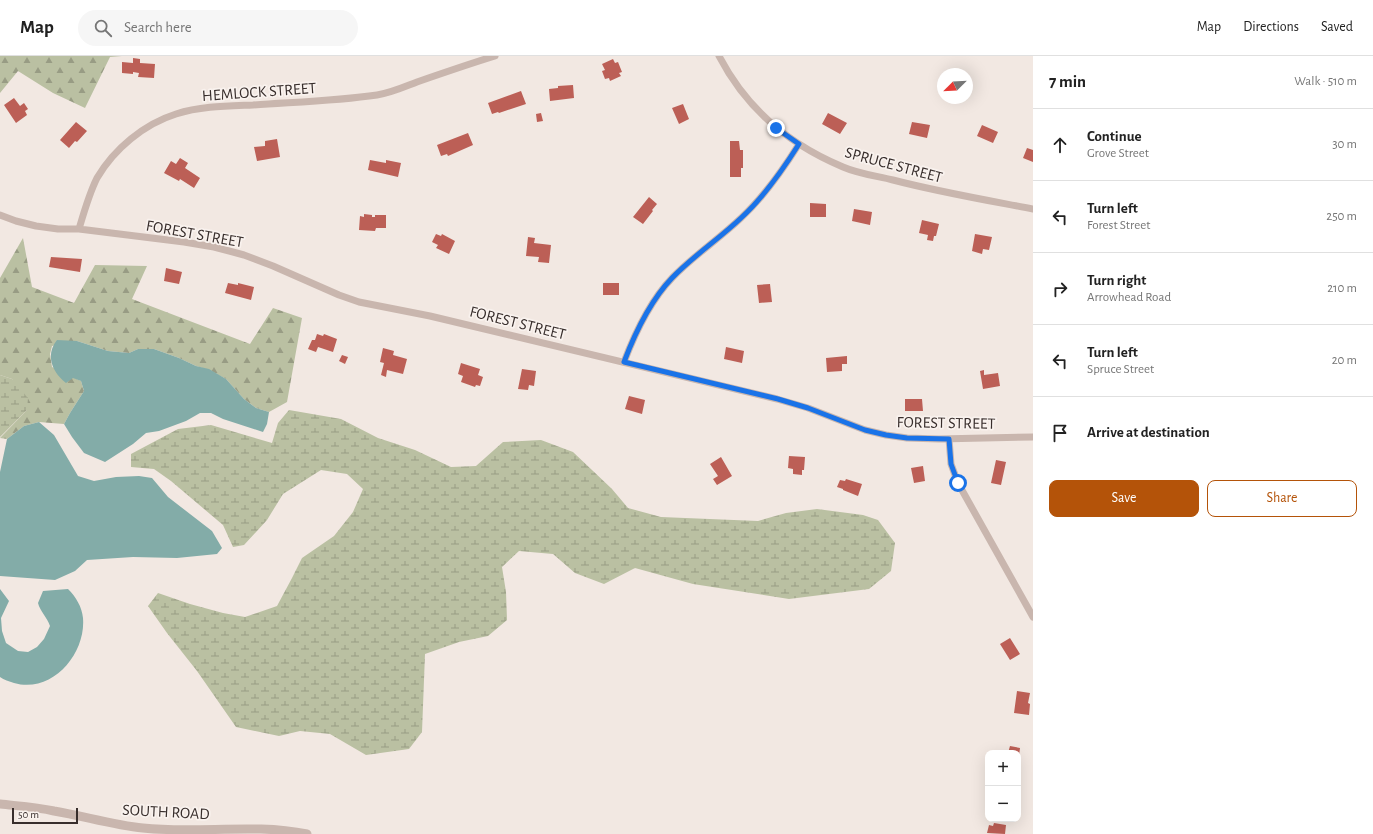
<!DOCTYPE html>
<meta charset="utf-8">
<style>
body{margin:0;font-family:"Alegreya Sans",sans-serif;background:#f6f6f6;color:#222}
.controls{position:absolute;right:12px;bottom:12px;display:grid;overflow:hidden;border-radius:8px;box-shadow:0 4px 16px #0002}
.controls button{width:36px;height:36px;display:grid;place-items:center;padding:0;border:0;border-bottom:1px solid #e0e0e0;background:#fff;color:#222;font:20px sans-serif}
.compass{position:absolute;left:937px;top:12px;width:36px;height:36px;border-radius:50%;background:#fff;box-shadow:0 4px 16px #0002;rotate:246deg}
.scale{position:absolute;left:12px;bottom:10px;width:66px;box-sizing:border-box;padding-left:4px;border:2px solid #382e2c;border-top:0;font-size:11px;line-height:14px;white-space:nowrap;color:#382e2c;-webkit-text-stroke:3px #f9f2ee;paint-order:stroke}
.stop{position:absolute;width:12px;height:12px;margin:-9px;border:3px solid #1a73e8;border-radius:50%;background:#fff}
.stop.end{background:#1a73e8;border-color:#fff;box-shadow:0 1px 4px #0008}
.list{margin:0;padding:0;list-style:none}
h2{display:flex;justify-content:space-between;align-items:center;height:52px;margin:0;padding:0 16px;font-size:17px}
h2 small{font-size:13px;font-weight:400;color:#767676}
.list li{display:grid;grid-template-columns:26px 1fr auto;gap:12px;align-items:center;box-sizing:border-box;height:72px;padding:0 16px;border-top:1px solid #e0e0e0}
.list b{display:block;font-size:15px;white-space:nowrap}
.list p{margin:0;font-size:13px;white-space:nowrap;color:#767676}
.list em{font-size:13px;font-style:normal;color:#767676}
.actions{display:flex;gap:8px;padding:12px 16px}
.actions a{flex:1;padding:9px 0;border:1px solid #b45309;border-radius:8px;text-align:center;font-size:14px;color:#b45309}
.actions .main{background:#b45309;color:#fff}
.icon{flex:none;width:22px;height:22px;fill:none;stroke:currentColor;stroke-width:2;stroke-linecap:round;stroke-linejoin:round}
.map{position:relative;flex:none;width:1033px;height:778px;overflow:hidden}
header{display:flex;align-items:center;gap:24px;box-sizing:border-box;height:56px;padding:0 20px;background:#fff;border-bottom:1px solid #e0e0e0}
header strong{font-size:19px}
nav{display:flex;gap:22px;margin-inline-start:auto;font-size:14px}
.search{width:280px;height:36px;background:#f6f6f6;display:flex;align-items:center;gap:10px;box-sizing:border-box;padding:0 14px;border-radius:22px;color:#767676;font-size:15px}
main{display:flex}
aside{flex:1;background:#fff}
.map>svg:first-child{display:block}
.forest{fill:url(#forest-firs)}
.wetland{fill:url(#wetland-marsh)}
.water{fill:#83aca8}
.building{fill:#bc5f56}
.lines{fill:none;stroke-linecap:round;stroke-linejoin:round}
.minor{stroke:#c9b6ae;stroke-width:7}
.tertiary{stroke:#c9b6ae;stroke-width:9}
.route{stroke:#1a73e8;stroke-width:5}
.labels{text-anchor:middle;stroke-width:3.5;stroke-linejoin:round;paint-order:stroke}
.street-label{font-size:16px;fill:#382e2c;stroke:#f9f2ee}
</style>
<header>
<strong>Map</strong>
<div class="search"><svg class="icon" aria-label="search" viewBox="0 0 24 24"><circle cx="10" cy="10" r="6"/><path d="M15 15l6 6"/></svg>Search here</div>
<nav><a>Map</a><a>Directions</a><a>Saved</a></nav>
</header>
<main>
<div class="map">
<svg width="1033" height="778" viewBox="0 0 1033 778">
<defs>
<pattern id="forest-firs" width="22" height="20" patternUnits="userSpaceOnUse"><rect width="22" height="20" fill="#bac0a2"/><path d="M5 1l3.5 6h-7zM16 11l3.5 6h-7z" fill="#989c84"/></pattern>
<pattern id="wetland-marsh" width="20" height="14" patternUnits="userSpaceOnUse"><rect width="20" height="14" fill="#bac0a2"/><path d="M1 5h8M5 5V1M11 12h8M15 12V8" fill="none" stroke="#989c84"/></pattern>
</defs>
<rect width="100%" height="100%" fill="#f2e8e2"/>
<path class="forest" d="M0 0H122L110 1 85 52 53 37 18 15 0 37Z
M23 182 32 231 74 247 95 209 147 210 132 243 250 288 273 252 302 262 287 346 269 356 256 352 244 343 226 323 209 314 196 310 179 302 154 293H138L129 297 108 295 77 285 52 290 50 298 52 311 81 325 84 335 70 357 64 368 39 366 24 370 7 383 0 382 27 354 12 323 0 319V222Z"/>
<path class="wetland" d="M0 319 12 323 28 342 27 354 0 381Z
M289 354 341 363 378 382 415 394 451 411 476 410 503 386 541 384 573 396 612 433 628 452 661 461 758 465 786 457 817 453 863 459 878 464 895 487 891 515 869 533 789 543 693 528 635 512 604 528 575 517 553 498 519 495 502 511 506 536 507 564 488 580 459 586 425 598 422 676 409 693 366 699 330 678 300 675 279 680 236 671 197 615 167 577 148 550 158 537 190 548 223 557 245 561 277 550 292 522 302 502 334 480 353 456 363 433 347 418 321 414 283 438 267 464 244 489 233 491 223 469 171 425 154 413 131 411V398L178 373 211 369 272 387 278 367Z"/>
<path class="water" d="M57 284 77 285 108 295 129 297 138 293H154L179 302 196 310 209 313 226 323 244 343 256 352 269 356 267 368 263 376 223 363 211 357H200L186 365 159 375 146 377 133 388 105 406 84 397 72 381 64 368 70 357 84 335 81 325 73 322 66 327C52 316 45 299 57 284Z
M39 366 54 379 78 420 94 425 116 421 139 420 152 422 168 441 212 475 222 492 217 498 177 502 133 501 87 504 75 515 55 524 0 520V416L7 383 24 370Z
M0 533 9 545 1 562 2 575 6 587 18 595 28 596 37 591 44 583 50 570C47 561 40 555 38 547L43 535 68 533C76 541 82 551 83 562 86 598 52 638 14 627 9 625 4 624 0 621Z"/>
<path class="building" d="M133 2 140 3V7L155 8 154 22 138 21 139 17 133 16V18L122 17V6L133 7Z
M613 3 615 7 618 6 622 16 619 17 621 20 610 25 609 22 605 23 602 15 605 14 602 8Z
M573 29 574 42 550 45 549 33 558 32V30Z
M521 35 526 48 499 57 498 56 492 58 488 47Z
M14 42 20 50 24 47 28 53 25 55 27 59 16 67 4 49Z
M683 48 689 63 679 68 672 52Z
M541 57 543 65 537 66 536 58Z
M828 57 847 67 840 78 822 68Z
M76 66 87 75 77 86 75 85 69 92 60 84Z
M912 66 930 69 927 82 909 78Z
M982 69 998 76 993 87 977 80Z
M468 77 473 89 448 100 447 98 441 100 437 89Z
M277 83 280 101 257 105 254 91 265 90V85Z
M730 85H739L740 94H743V112H741V121H730Z
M1027 92 1033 94V106L1023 102Z
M180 102 188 107 185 112 200 122 194 132 180 123 179 125 164 117 171 105 176 108Z
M370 104 386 107V104L401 107 398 121 368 114Z
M649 141 657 148 652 154 653 155 643 168 633 161Z
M810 147 826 148V161H810Z
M854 153 872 156 870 169 852 165Z
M364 158 372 159V161H375V159H386V172H376L375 175 359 174 360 160 364 161Z
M922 164 939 168 936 180H934L933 185 927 184 928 179 919 177Z
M436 178 441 180 442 178 455 185 449 198 436 192 438 189 432 186Z
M975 178 992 181 989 194 983 193 982 198 972 195Z
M528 181 535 182 534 187 551 189 549 207 538 206 539 201 526 200Z
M51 201 82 203 80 216 49 211Z
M166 212 182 216 179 228 164 225Z
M228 227 238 229V227L254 231 251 244 225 237Z
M603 227H619V239H603Z
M770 228 772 246 759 247 757 229Z
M317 278 323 280 324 278 337 283 333 296 318 291 316 296 308 293 312 284H315Z
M726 291 744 295 742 307 724 303Z
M383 292 394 295 393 299 407 303 403 318 387 314 386 321 381 319 384 307 380 306Z
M342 299 348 301 345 308 339 305Z
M847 300V308H842V315L827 316 826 302Z
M461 307 480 313 478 319 483 321 480 330 476 329 475 331 461 326 463 320 458 318Z
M522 313 536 315 534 330 529 329 528 334 518 333Z
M984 314V319L998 317 1000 330 983 333 980 315Z
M629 340 645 344 642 358 625 353Z
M905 343H922L923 355H905Z
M789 400 805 401 804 414H802V419L793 418V413L788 412Z
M721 401 732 420 717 429 713 423 718 420 710 408Z
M996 404 1006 406 1001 429 991 427Z
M923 410 925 425 914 427 911 412Z
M846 423 862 428 858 440 843 434V433L837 431 840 424 845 425Z
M1010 582 1020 598 1010 604 1000 588Z
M1017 635 1030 637 1028 647 1030 648 1029 659 1014 657Z
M1010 690 1020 692 1019 700 1018 697H1008Z
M994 767 1006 769 1005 778 987 777 989 769 993 770Z"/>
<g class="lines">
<path class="minor" d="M719 0C746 52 790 89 843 111 859 118 877 120 893 124 939 136 986 144 1033 153
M0 159 16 165 36 170 58 173H79L184 186 214 191 244 199 273 210 339 239 359 246 430 260 777 343 808 352 865 374 886 379 907 382 939 383 1033 381
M79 173C84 156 89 138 97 122 114 93 144 68 176 58 201 50 227 50 253 49 295 46 336 45 377 39 391 37 404 31 417 26 443 17 469 8 495 0
M624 306C635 277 650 245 672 222 693 200 719 183 741 162 764 141 782 115 799 88
M949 383 951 408 958 427 1033 561"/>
<path class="tertiary" d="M0 748C18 750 36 751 54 755 84 760 113 769 143 772 198 778 253 767 307 778"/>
</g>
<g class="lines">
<path class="route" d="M776 72 799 88C782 115 764 141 741 162 719 183 693 200 672 222 650 245 635 277 624 306L778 343 808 352 865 374 886 379 907 382 949 383 951 408 958 427"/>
</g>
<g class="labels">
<g class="street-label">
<text transform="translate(259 35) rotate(-4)" y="6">HEMLOCK STREET</text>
<text transform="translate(894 108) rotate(15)" y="6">SPRUCE STREET</text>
<text transform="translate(195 177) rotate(10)" y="6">FOREST STREET</text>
<text transform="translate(518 266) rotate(14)" y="6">FOREST STREET</text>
<text transform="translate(946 366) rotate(1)" y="6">FOREST STREET</text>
<text transform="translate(166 755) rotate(3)" y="6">SOUTH ROAD</text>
</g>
</g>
</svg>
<div class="controls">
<button>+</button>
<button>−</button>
</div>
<svg class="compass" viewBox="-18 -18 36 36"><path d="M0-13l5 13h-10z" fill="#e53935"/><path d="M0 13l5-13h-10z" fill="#767676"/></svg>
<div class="scale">50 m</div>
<div class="stop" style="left:958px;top:427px"></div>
<div class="stop end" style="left:776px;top:72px"></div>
</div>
<aside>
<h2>7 min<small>Walk · 510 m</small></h2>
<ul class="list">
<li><svg class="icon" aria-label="ahead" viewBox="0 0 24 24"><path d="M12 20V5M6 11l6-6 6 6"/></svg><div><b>Continue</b><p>Grove Street</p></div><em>30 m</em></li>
<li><svg class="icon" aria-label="left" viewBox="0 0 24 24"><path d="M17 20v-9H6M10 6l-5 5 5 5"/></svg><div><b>Turn left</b><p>Forest Street</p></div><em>250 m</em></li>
<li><svg class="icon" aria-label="right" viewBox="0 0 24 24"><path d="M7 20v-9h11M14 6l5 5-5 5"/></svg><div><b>Turn right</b><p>Arrowhead Road</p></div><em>210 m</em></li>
<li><svg class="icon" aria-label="left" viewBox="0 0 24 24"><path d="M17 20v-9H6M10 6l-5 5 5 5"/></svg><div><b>Turn left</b><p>Spruce Street</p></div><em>20 m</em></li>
<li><svg class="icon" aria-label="arrive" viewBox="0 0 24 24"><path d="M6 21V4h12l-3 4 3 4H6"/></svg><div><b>Arrive at destination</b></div></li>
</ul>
<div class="actions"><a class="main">Save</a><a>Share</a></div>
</aside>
</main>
